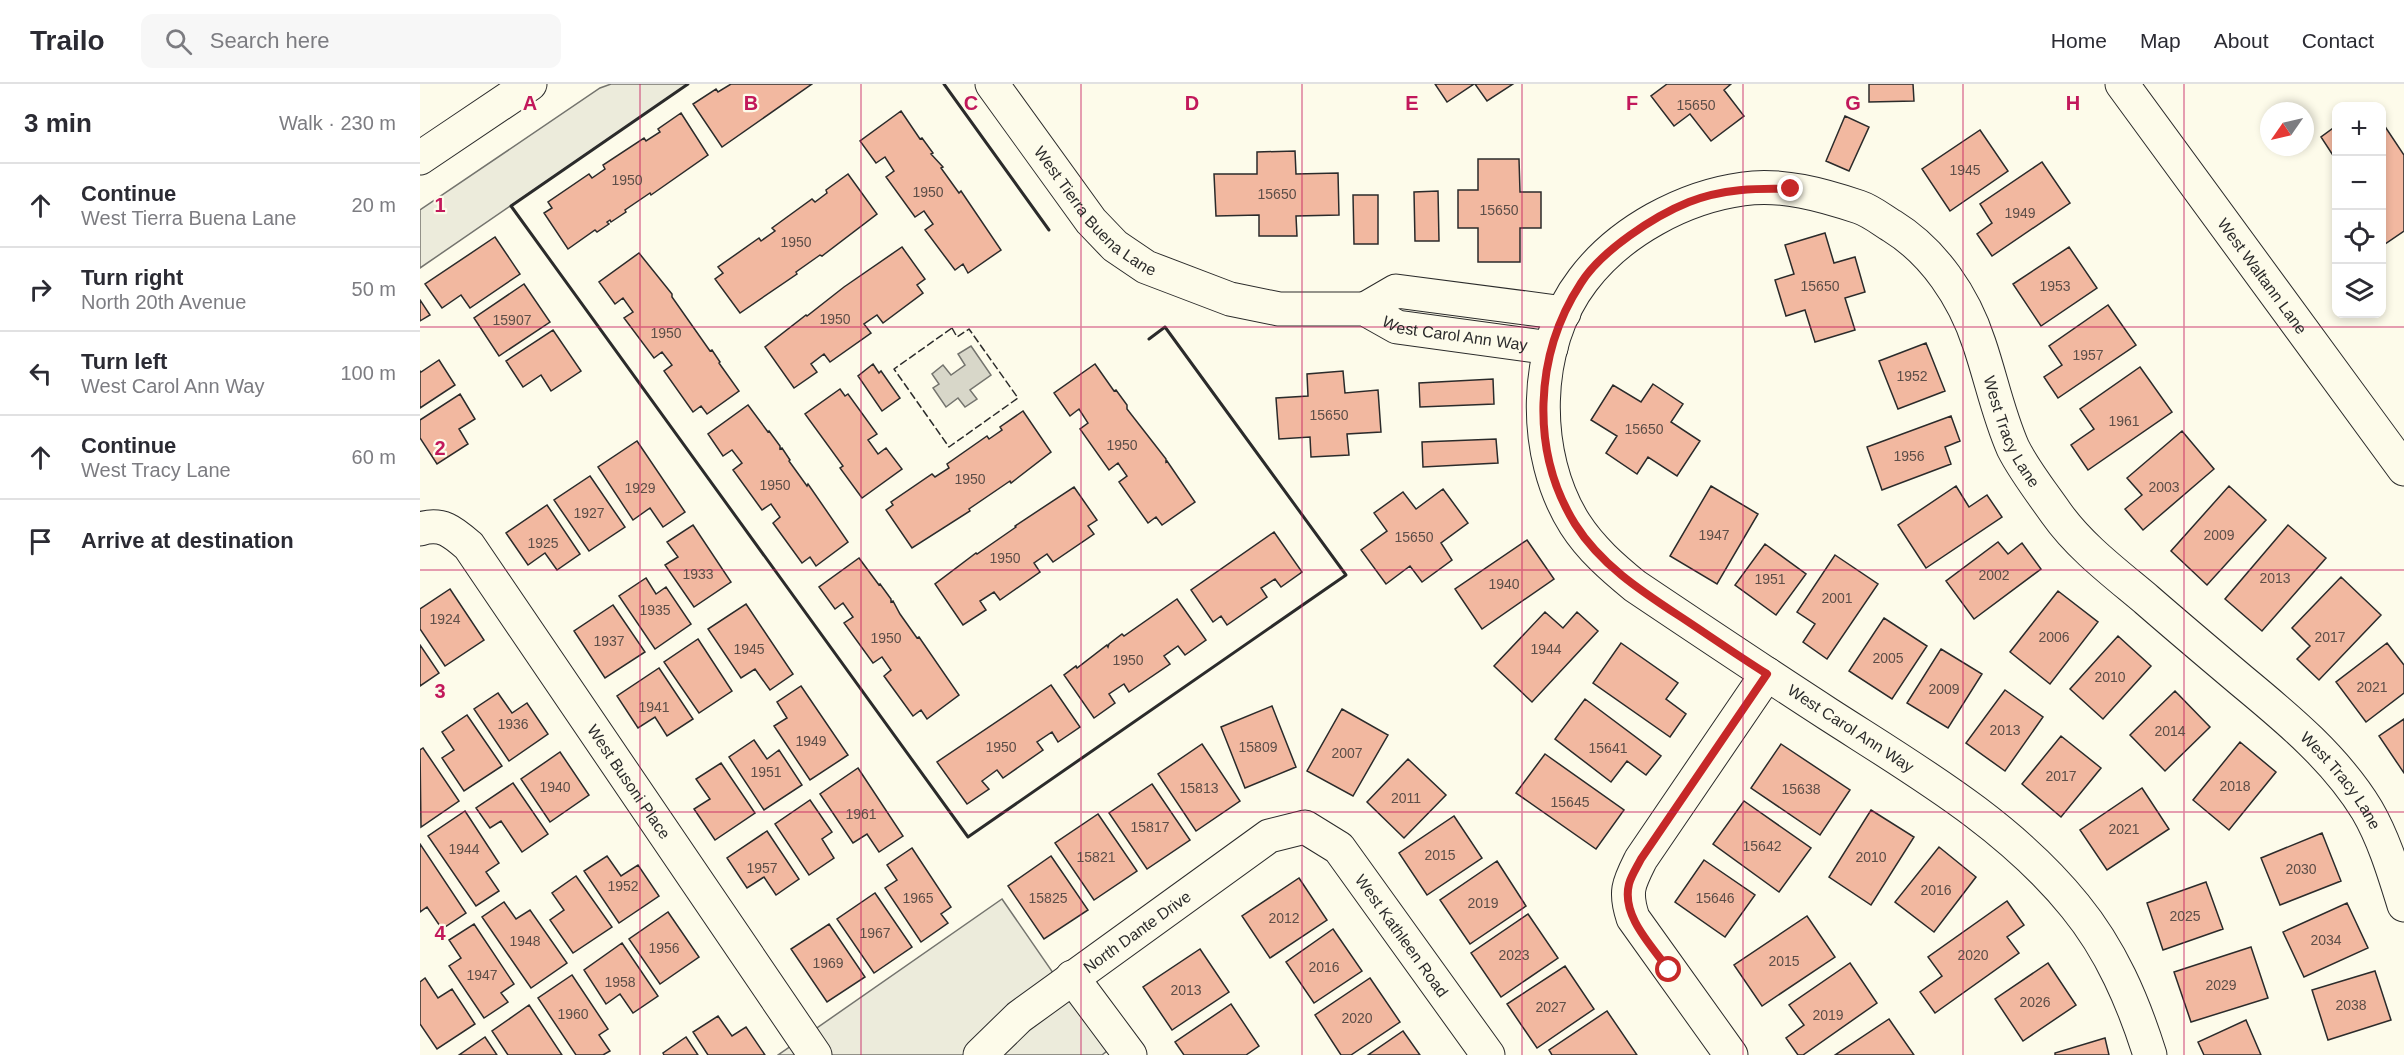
<!DOCTYPE html>
<meta charset="utf-8">
<style>
body{margin:0;font-family:Helvetica,sans-serif;background:#f7f7f7;color:#2b2b33}
.controls{position:absolute;right:18px;top:18px;display:grid;overflow:hidden;border-radius:12px;box-shadow:0 3px 9px #0003}
.controls button{width:54px;height:54px;display:grid;place-items:center;padding:0;border:0;border-bottom:2px solid #e1e1e2;background:#fff;color:#2b2b33;font:30px sans-serif}
.compass{position:absolute;left:1840px;top:18px;width:54px;height:54px;border-radius:50%;background:#fff;box-shadow:0 3px 9px #0003;rotate:236deg}
.stop{position:absolute;width:18px;height:18px;margin:-14px;border:4px solid #c62828;border-radius:50%;background:#fff}
.stop.end{background:#c62828;border-color:#fff;box-shadow:0 2px 6px #0008}
.list{margin:0;padding:0;list-style:none}
h2{display:flex;justify-content:space-between;align-items:center;height:78px;margin:0;padding:0 24px;font-size:26px}
h2 small{font-size:20px;font-weight:400;color:#7c7c81}
.list li{display:grid;grid-template-columns:39px 1fr auto;gap:18px;align-items:center;box-sizing:border-box;height:84px;padding:0 24px;border-top:2px solid #e1e1e2}
.list b{display:block;font-size:22px;white-space:nowrap}
.list p{margin:0;font-size:20px;white-space:nowrap;color:#7c7c81}
.list em{font-size:20px;font-style:normal;color:#7c7c81}
.icon{flex:none;width:33px;height:33px;fill:none;stroke:currentColor;stroke-width:2;stroke-linecap:round;stroke-linejoin:round}
.map{position:relative;flex:none;width:1984px;height:971px;overflow:hidden}
header{display:flex;align-items:center;gap:36px;box-sizing:border-box;height:84px;padding:0 30px;background:#fff;border-bottom:2px solid #e1e1e2}
header strong{font-size:28px}
nav{display:flex;gap:33px;margin-inline-start:auto;font-size:21px}
.search{width:420px;height:54px;background:#f7f7f7;display:flex;align-items:center;gap:15px;box-sizing:border-box;padding:0 21px;border-radius:12px;color:#7c7c81;font-size:22px}
main{display:flex}
aside{flex:1;background:#fff}
.map>svg:first-child{display:block}
.green{fill:#ecebdb;stroke:#74746e;stroke-width:1.5}
.water{fill:#d8d7c9;stroke:#74746e;stroke-width:1.5}
.building{fill:#f2b8a0;stroke:#2b2b2b;stroke-width:1.5}
.lines{fill:none;stroke-linecap:round;stroke-linejoin:round}
.minor-casing{stroke:#2b2b2b;stroke-width:35}
.major-casing{stroke:#2b2b2b;stroke-width:35}
.minor{stroke:#fdfbea;stroke-width:33}
.major{stroke:#fdfbea;stroke-width:33}
.fence{stroke:#2b2b2b;stroke-width:1.5;stroke-dasharray:8 3;stroke-linecap:butt}
.wall{stroke:#2b2b2b;stroke-width:3}
.route{stroke:#c62828;stroke-width:8}
.grid{fill:none;stroke:#c2185b;stroke-width:1.5;stroke-opacity:0.55}
.labels{text-anchor:middle;stroke-width:4.5;stroke-linejoin:round;paint-order:stroke}
.number-label{font-size:14px;fill:#5d4e48}
.street-label{font-size:16px;fill:#2b2b2b;stroke:#fdfbea}
.grid-label{font-size:20px;text-anchor:middle;font-weight:bold;fill:#c2185b;stroke:#fdfbea;stroke-width:4.5;stroke-linejoin:round;paint-order:stroke}
</style>
<header>
<strong>Trailo</strong>
<div class="search"><svg class="icon" aria-label="search" viewBox="0 0 24 24"><circle cx="10" cy="10" r="6"/><path d="M15 15l6 6"/></svg>Search here</div>
<nav><a>Home</a><a>Map</a><a>About</a><a>Contact</a></nav>
</header>
<main>
<aside>
<h2>3 min<small>Walk · 230 m</small></h2>
<ul class="list">
<li><svg class="icon" aria-label="ahead" viewBox="0 0 24 24"><path d="M12 20V5M6 11l6-6 6 6"/></svg><div><b>Continue</b><p>West Tierra Buena Lane</p></div><em>20 m</em></li>
<li><svg class="icon" aria-label="right" viewBox="0 0 24 24"><path d="M7 20v-9h11M14 6l5 5-5 5"/></svg><div><b>Turn right</b><p>North 20th Avenue</p></div><em>50 m</em></li>
<li><svg class="icon" aria-label="left" viewBox="0 0 24 24"><path d="M17 20v-9H6M10 6l-5 5 5 5"/></svg><div><b>Turn left</b><p>West Carol Ann Way</p></div><em>100 m</em></li>
<li><svg class="icon" aria-label="ahead" viewBox="0 0 24 24"><path d="M12 20V5M6 11l6-6 6 6"/></svg><div><b>Continue</b><p>West Tracy Lane</p></div><em>60 m</em></li>
<li><svg class="icon" aria-label="arrive" viewBox="0 0 24 24"><path d="M6 21V4h12l-3 4 3 4H6"/></svg><div><b>Arrive at destination</b></div></li>
</ul>
</aside>
<div class="map">
<svg width="1984" height="971" viewBox="0 0 1984 971">
<rect width="100%" height="100%" fill="#fdfbea"/>
<path class="green" d="M191 0H268L0 184V126L180 4Z
M582 815 687 967 682 971H358Z"/>
<path class="water" d="M551 262 571 291 550 306 557 315 545 323 538 314 526 323 513 304 519 300 512 290 523 281 531 291 545 281 538 270Z"/>
<path class="building" d="M311 0H392L302 63 273 20 296 5 298 8Z
M1015 0H1054L1027 18Z
M1055 0H1093L1067 17Z
M1247 0H1311L1304 6 1324 32 1291 57 1270 30 1254 42 1231 12Z
M1449 0H1493L1494 17 1449 18Z
M481 27 500 55 502 54 513 69 511 70 523 83 521 84 539 109 541 107 581 166 548 189 543 180 535 186 505 146 513 140 504 127 495 133 466 93 474 87 465 73 456 79 440 57Z
M261 29 288 71 231 111 230 109 205 126 206 128 191 138 190 136 187 138 189 140 177 148 175 146 148 165 124 129 132 124 128 118 169 90 172 94 185 85 183 81 224 54 226 57 240 48 238 45Z
M1425 32 1449 43 1429 87 1406 77Z
M1962 38 1984 71V147L1962 162Z
M1916 42V76L1901 53Z
M1560 46 1588 87 1530 127 1502 85Z
M875 67 876 90 918 89 919 131 876 132 877 152H839V131L796 132 794 90H837V68Z
M1058 75H1099L1100 108H1121V144H1100V178H1058V144H1038V106H1058Z
M1622 78 1650 119 1572 172 1557 150 1572 139 1560 120Z
M428 90 457 130 402 172 400 171 376 188 377 190 320 229 295 195 303 189 298 183 339 154 341 157 355 147 352 144 392 115 395 118 407 109 406 106Z
M1018 107 1019 157H995L994 108Z
M933 111H958V160H934Z
M1405 149 1414 179 1435 173 1445 208 1425 214 1435 246 1395 258 1385 226 1366 232 1355 196 1374 190 1365 161Z
M75 153 100 190 50 224 41 211 22 224 5 200Z
M482 163 505 195 497 201 503 209 463 239 457 231 444 240 451 249 410 278 404 270 391 280 397 288 374 304 345 263 386 231 387 232 424 203Z
M1649 163 1677 204 1621 242 1593 200Z
M219 169 252 210V213L290 267 292 266 300 278 299 279 319 307 287 330 281 322 273 328 244 287 252 281 242 268 234 274 204 234 213 228 203 214 195 220 179 198Z
M104 200 130 238 79 272 54 234Z
M0 216 10 231 0 237Z
M1688 221 1716 261 1638 314 1624 293 1642 281 1629 262Z
M133 246 161 287 131 307 121 291 103 303 86 277Z
M1506 259 1525 307 1478 325 1459 277Z
M19 276 35 301 0 324V287L1 288Z
M453 280 459 289 461 287 480 314 462 327 438 292Z
M675 280 694 307 696 306 707 321V325L746 375V378L747 377 775 418 742 441 736 433 728 439 699 398 707 392 698 379 689 386 660 345 668 339 659 325 650 332 634 309Z
M1720 283 1752 328 1668 386 1651 361 1674 345 1660 325Z
M923 287 925 309 958 306 961 348 927 350 929 371 891 373 890 353 859 355 856 314 888 312 887 290Z
M1073 295 1074 320 1000 323 999 299Z
M1233 300 1263 320 1251 338 1280 357 1257 392 1228 373 1217 390 1186 369 1197 352 1171 336 1193 301 1221 318Z
M420 305 425 312 428 310 457 350 448 356 458 370 466 364 482 385 442 414 420 384 423 382 385 330Z
M40 310 55 335 39 345 48 360 17 380 0 354V336Z
M328 321 348 348 349 347 360 362V365L362 364 370 376 369 377 387 402 388 400 428 458 396 482 390 473 382 479 353 439 360 433 351 420 342 426 313 386 322 379 312 366 303 372 288 350Z
M603 327 631 368 591 399 590 397 549 425 550 427 492 464 466 426 473 421 471 418 512 390 515 393 529 384 527 380 567 352 569 355 582 346 580 343Z
M1531 332 1540 357 1525 363 1531 380 1462 406 1447 363Z
M1762 347 1794 385 1723 446 1705 425 1722 411 1707 394Z
M1076 355 1078 379 1003 383 1002 358Z
M217 357 265 428 243 443 230 424 213 436 178 383Z
M170 392 205 443 169 467 134 416Z
M1291 402 1338 430 1297 500 1250 472Z
M1536 402 1549 423 1567 411 1582 433 1506 484 1478 441Z
M1809 402 1846 436 1787 501 1751 467Z
M654 403 677 436 668 442 674 450 633 478 627 470 614 479 620 488 580 516 574 508 560 517 566 526 543 541 515 500 556 469 557 470 596 443 595 442Z
M1023 405 1048 439 1021 459 1032 476 1002 498 990 482 966 500 941 466 967 447 954 429 983 408 996 425Z
M127 421 160 470 137 486 125 469 108 481 86 449Z
M273 441 311 498 274 523 245 481 258 473 247 458Z
M1868 441 1906 474 1842 547 1805 515Z
M854 448 882 488 861 503 855 495 841 504 847 513 807 541 801 532 793 538 771 506Z
M1107 456 1134 495 1062 545 1035 505Z
M1578 458 1588 470 1602 459 1621 485 1554 535 1526 497Z
M1345 460 1386 490 1356 531 1315 501Z
M1415 471 1458 500 1407 575 1383 558 1395 540 1377 528Z
M439 474 459 501 460 500 471 515V518L473 517 480 530 497 554 499 553 539 611 507 635 501 626 493 632 464 592 471 586 462 573 453 579 424 539 433 533 423 519 415 525 399 503Z
M1921 493 1961 531 1899 596 1877 575 1890 562 1872 544Z
M226 494 236 510 246 503 271 540 235 565 199 512Z
M30 505 64 556 25 582 0 545V525Z
M1638 507 1678 538 1630 600 1590 568Z
M757 515 786 556 765 571 758 562 744 572 750 580 709 608 704 600 689 610 695 619 674 634 644 591 656 582 657 584 687 561 688 563 689 560 702 550 704 552Z
M326 520 373 590 350 606 335 585 321 594 288 545Z
M193 521 225 568 185 594 154 547Z
M1125 528 1143 544 1157 528 1178 547 1112 618 1074 582Z
M1464 534 1507 562 1472 615 1429 587Z
M1698 552 1731 582 1683 635 1650 605Z
M278 555 312 607 279 629 244 578Z
M1201 559 1258 599 1246 615 1266 630 1250 653 1173 599Z
M1967 559 1984 581V609L1946 638 1916 598Z
M0 561 19 589 0 602Z
M1521 565 1562 590 1528 644 1487 619Z
M239 584 273 635 247 652 235 633 218 644 197 612Z
M631 601 660 643 638 658 632 648 617 658 623 666 583 694 577 686 562 697 569 705 547 720 517 678Z
M381 602 428 671 390 696 354 642 367 634 357 618Z
M1585 606 1623 633 1585 687 1546 659Z
M1755 607 1790 643 1745 687 1710 651Z
M78 609 92 629 107 619 128 650 89 677 54 625Z
M1165 615 1241 672 1226 691 1207 677 1191 698 1135 655Z
M852 622 876 683 825 704 801 643Z
M922 625 968 651 933 712 887 687Z
M47 631 82 682 44 707 22 674 34 666 22 648Z
M1984 635V689L1959 652Z
M1641 652 1681 684 1641 733 1602 700Z
M334 656 347 675 359 666 382 701 344 726 309 673Z
M1820 658 1856 688 1809 746 1773 716Z
M782 660 820 717 776 747 738 690Z
M1361 660 1430 706 1400 751 1331 704Z
M3 664 39 717 1 743 0 666Z
M140 668 169 711 130 738 101 695Z
M1125 670 1204 726 1176 765 1096 709Z
M988 675 1026 711 984 754 947 718Z
M301 679 335 729 295 756 274 725 290 715 276 695Z
M438 684 483 752 459 768 447 750 433 759 400 710Z
M93 699 128 750 102 768 81 737 70 744 56 724Z
M732 700 770 756 727 785 689 729Z
M1722 704 1749 745 1687 786 1660 746Z
M390 716 412 748 402 755 414 774 389 791 355 740Z
M1324 717 1391 764 1359 808 1293 760Z
M1451 726 1494 753 1451 821 1409 793Z
M45 727 79 779 66 788 79 807 56 822 8 752Z
M678 730 717 787 674 816 635 759Z
M1034 732 1062 774 1007 811 979 769Z
M347 747 379 795 356 811 344 793 327 804 307 774Z
M1902 749 1921 797 1860 821 1841 774Z
M0 760 46 829 22 845 7 823 0 828Z
M1519 763 1556 793 1514 848 1475 818Z
M492 764 531 823 521 830 528 839 501 858 465 804 477 796 467 781Z
M187 772 201 792 218 781 239 812 199 839 164 787Z
M631 772 668 826 624 855 588 802Z
M1284 776 1335 811 1305 853 1255 818Z
M1077 777 1106 822 1050 860 1020 816Z
M156 792 192 843 153 869 130 836 144 826 132 809Z
M879 794 907 836 850 874 822 832Z
M1786 798 1803 845 1743 866 1727 819Z
M455 809 492 863 454 889 417 835Z
M1587 817 1604 841 1587 853 1599 869 1515 929 1500 908 1522 892 1508 873Z
M84 818 96 835 110 826 147 879 111 904 62 833Z
M1927 819 1948 864 1884 893 1863 848Z
M248 828 279 873 240 900 209 855Z
M1108 830 1138 874 1081 913 1051 869Z
M1387 832 1415 873 1342 922 1314 881Z
M54 840 94 900 81 909 88 918 64 934 29 882 41 874 29 856Z
M409 840 445 893 407 918 371 865Z
M913 845 942 887 894 919 866 878Z
M202 859 238 912 213 929 200 910 186 920 164 886Z
M1831 863 1848 914 1771 938 1754 888Z
M780 865 809 908 752 946 723 903Z
M1430 879 1457 919 1383 971H1378L1366 954 1384 941 1369 921Z
M1628 879 1656 921 1603 957 1575 915Z
M1145 882 1174 925 1117 964 1087 920Z
M1955 887 1971 936 1908 956 1892 906Z
M152 891 188 945 179 951 190 967 183 971H156L118 914Z
M5 894 18 914 32 905 55 940 17 965 0 940V898Z
M950 894 980 938 931 971H921L895 931Z
M811 920 839 962 826 971H764L755 958Z
M109 921 142 971H88L72 947Z
M1187 927 1217 971H1132L1129 966Z
M298 932 312 952 326 943 345 971H288L273 948Z
M1469 935 1494 971H1415Z
M1826 936 1841 971H1784L1778 958Z
M983 947 1000 971H948Z
M65 953 77 971H39Z
M266 953 278 971H244L243 969Z
M1685 954 1689 971H1635V969Z"/>
<g class="lines">
<g class="minor-casing">
<g id="minor">
<path id="s1" d="M572 0 671 137 695 162 726 183 810 215 859 225H945L977 243 1131 264"/>
<path id="s2" d="M1702 0 1984 385"/>
<path d="M945 225 976 207 1144 229"/>
<path id="s3" d="M0 445C22 438 33 448 49 462L395 971"/>
<path d="M652 893 710 971"/>
<path id="s4" d="M560 971 599 933 849 752 885 743 919 764 1068 971"/>
<path d="M1311 971 1213 834C1204 807 1209 799 1221 775L1347 590"/>
<path id="s5" d="M1730 971C1713 917 1691 866 1655 822 1589 740 1495 686 1408 630 1343 588 1279 545 1215 502 1193 484 1171 465 1155 440 1111 371 1112 262 1163 196 1200 147 1264 113 1323 105 1361 99 1403 111 1439 123 1451 127 1462 136 1472 142 1514 168 1544 213 1559 259 1571 294 1578 330 1593 364 1604 386 1622 409 1636 429 1660 463 1695 489 1727 516 1758 543 1790 570 1822 597 1868 635 1916 675 1947 726 1964 755 1974 789 1984 821"/>
</g>
</g>
<g class="major-casing">
<path id="major" d="M0 74 110 0"/>
</g>
<use href="#minor" class="minor"/>
<use href="#major" class="major"/>
<path class="fence" d="M532 244 537 253 549 245 598 314 529 363 474 285Z"/>
<path class="wall" d="M268 0 91 122 548 753 926 491 745 243 729 255
M524 0 629 146"/>
</g>
<g class="lines">
<path class="route" d="M1249 886C1232 862 1201 832 1209 800 1211 792 1217 783 1221 775L1347 590C1320 573 1294 555 1267 537 1226 510 1182 483 1155 440 1110 367 1114 271 1161 199 1181 167 1234 132 1269 118 1302 105 1336 104 1371 105"/>
</g>
<path class="grid" d="M220 0V971M441 0V971M661 0V971M882 0V971M1102 0V971M1323 0V971M1543 0V971M1764 0V971M0 243H1984M0 486H1984M0 728H1984"/>
<g class="labels">
<g class="number-label">
<text x="1276" y="26">15650</text>
<text x="1545" y="91">1945</text>
<text x="207" y="101">1950</text>
<text x="508" y="113">1950</text>
<text x="857" y="115">15650</text>
<text x="1079" y="131">15650</text>
<text x="1600" y="134">1949</text>
<text x="376" y="163">1950</text>
<text x="1400" y="207">15650</text>
<text x="1635" y="207">1953</text>
<text x="415" y="240">1950</text>
<text x="92" y="241">15907</text>
<text x="246" y="254">1950</text>
<text x="1668" y="276">1957</text>
<text x="1492" y="297">1952</text>
<text x="909" y="336">15650</text>
<text x="1704" y="342">1961</text>
<text x="1224" y="350">15650</text>
<text x="702" y="366">1950</text>
<text x="1489" y="377">1956</text>
<text x="550" y="400">1950</text>
<text x="355" y="406">1950</text>
<text x="1744" y="408">2003</text>
<text x="220" y="409">1929</text>
<text x="169" y="434">1927</text>
<text x="1294" y="456">1947</text>
<text x="1799" y="456">2009</text>
<text x="994" y="458">15650</text>
<text x="123" y="464">1925</text>
<text x="585" y="479">1950</text>
<text x="278" y="495">1933</text>
<text x="1574" y="496">2002</text>
<text x="1855" y="499">2013</text>
<text x="1350" y="500">1951</text>
<text x="1084" y="505">1940</text>
<text x="1417" y="519">2001</text>
<text x="235" y="531">1935</text>
<text x="25" y="540">1924</text>
<text x="1634" y="558">2006</text>
<text x="1910" y="558">2017</text>
<text x="466" y="559">1950</text>
<text x="189" y="562">1937</text>
<text x="329" y="570">1945</text>
<text x="1126" y="570">1944</text>
<text x="1468" y="579">2005</text>
<text x="708" y="581">1950</text>
<text x="1690" y="598">2010</text>
<text x="1952" y="608">2021</text>
<text x="1524" y="610">2009</text>
<text x="234" y="628">1941</text>
<text x="93" y="645">1936</text>
<text x="1585" y="651">2013</text>
<text x="1750" y="652">2014</text>
<text x="391" y="662">1949</text>
<text x="581" y="668">1950</text>
<text x="838" y="668">15809</text>
<text x="1188" y="669">15641</text>
<text x="927" y="674">2007</text>
<text x="346" y="693">1951</text>
<text x="1641" y="697">2017</text>
<text x="1815" y="707">2018</text>
<text x="135" y="708">1940</text>
<text x="779" y="709">15813</text>
<text x="1381" y="710">15638</text>
<text x="986" y="719">2011</text>
<text x="1150" y="723">15645</text>
<text x="441" y="735">1961</text>
<text x="730" y="748">15817</text>
<text x="1704" y="750">2021</text>
<text x="1342" y="767">15642</text>
<text x="44" y="770">1944</text>
<text x="1020" y="776">2015</text>
<text x="676" y="778">15821</text>
<text x="1451" y="778">2010</text>
<text x="342" y="789">1957</text>
<text x="1881" y="790">2030</text>
<text x="203" y="807">1952</text>
<text x="1516" y="811">2016</text>
<text x="498" y="819">1965</text>
<text x="628" y="819">15825</text>
<text x="1295" y="819">15646</text>
<text x="1063" y="824">2019</text>
<text x="1765" y="837">2025</text>
<text x="864" y="839">2012</text>
<text x="455" y="854">1967</text>
<text x="1906" y="861">2034</text>
<text x="105" y="862">1948</text>
<text x="244" y="869">1956</text>
<text x="1094" y="876">2023</text>
<text x="1553" y="876">2020</text>
<text x="1364" y="882">2015</text>
<text x="408" y="884">1969</text>
<text x="904" y="888">2016</text>
<text x="62" y="896">1947</text>
<text x="200" y="903">1958</text>
<text x="1801" y="906">2029</text>
<text x="766" y="911">2013</text>
<text x="1615" y="923">2026</text>
<text x="1931" y="926">2038</text>
<text x="1131" y="928">2027</text>
<text x="153" y="935">1960</text>
<text x="1408" y="936">2019</text>
<text x="937" y="939">2020</text>
</g>
<g class="street-label">
<text dy="6" stroke="none"><textPath href="#s1" startOffset="165">West Tierra Buena Lane</textPath></text>
<text dy="6" stroke="none"><textPath href="#s2" startOffset="238">West Waltann Lane</textPath></text>
<text dy="6" stroke="none"><textPath href="#s1" startOffset="562">West Carol Ann Way</textPath></text>
<text dy="6" stroke="none"><textPath href="#s5" startOffset="1647">West Tracy Lane</textPath></text>
<text transform="translate(1431 644) rotate(33)" y="6">West Carol Ann Way</text>
<text dy="6" stroke="none"><textPath href="#s3" startOffset="340">West Busoni Place</textPath></text>
<text dy="6" stroke="none"><textPath href="#s5" startOffset="2133">West Tracy Lane</textPath></text>
<text dy="6" stroke="none"><textPath href="#s4" startOffset="200">North Dante Drive</textPath></text>
<text dy="6" stroke="none"><textPath href="#s4" startOffset="548">West Kathleen Road</textPath></text>
</g>
</g>
<g class="grid-label">
<text x="110" y="26">A</text>
<text x="331" y="26">B</text>
<text x="551" y="26">C</text>
<text x="772" y="26">D</text>
<text x="992" y="26">E</text>
<text x="1212" y="26">F</text>
<text x="1433" y="26">G</text>
<text x="1653" y="26">H</text>
<text x="20" y="128">1</text>
<text x="20" y="371">2</text>
<text x="20" y="614">3</text>
<text x="20" y="856">4</text>
</g>
</svg>
<div class="controls">
<button>+</button>
<button>−</button>
<button><svg class="icon" aria-label="locate" viewBox="0 0 24 24"><circle cx="12" cy="12" r="6"/><path d="M12 2v4M12 18v4M2 12h4M18 12h4"/></svg></button>
<button><svg class="icon" aria-label="layers" viewBox="0 0 24 24"><path d="M12 4l9 5-9 5-9-5zM3 14l9 5 9-5"/></svg></button>
</div>
<svg class="compass" viewBox="-18 -18 36 36"><path d="M0-13l5 13h-10z" fill="#e53935"/><path d="M0 13l5-13h-10z" fill="#7c7c81"/></svg>
<div class="stop" style="left:1249px;top:886px"></div>
<div class="stop end" style="left:1371px;top:105px"></div>
</div>
</main>
